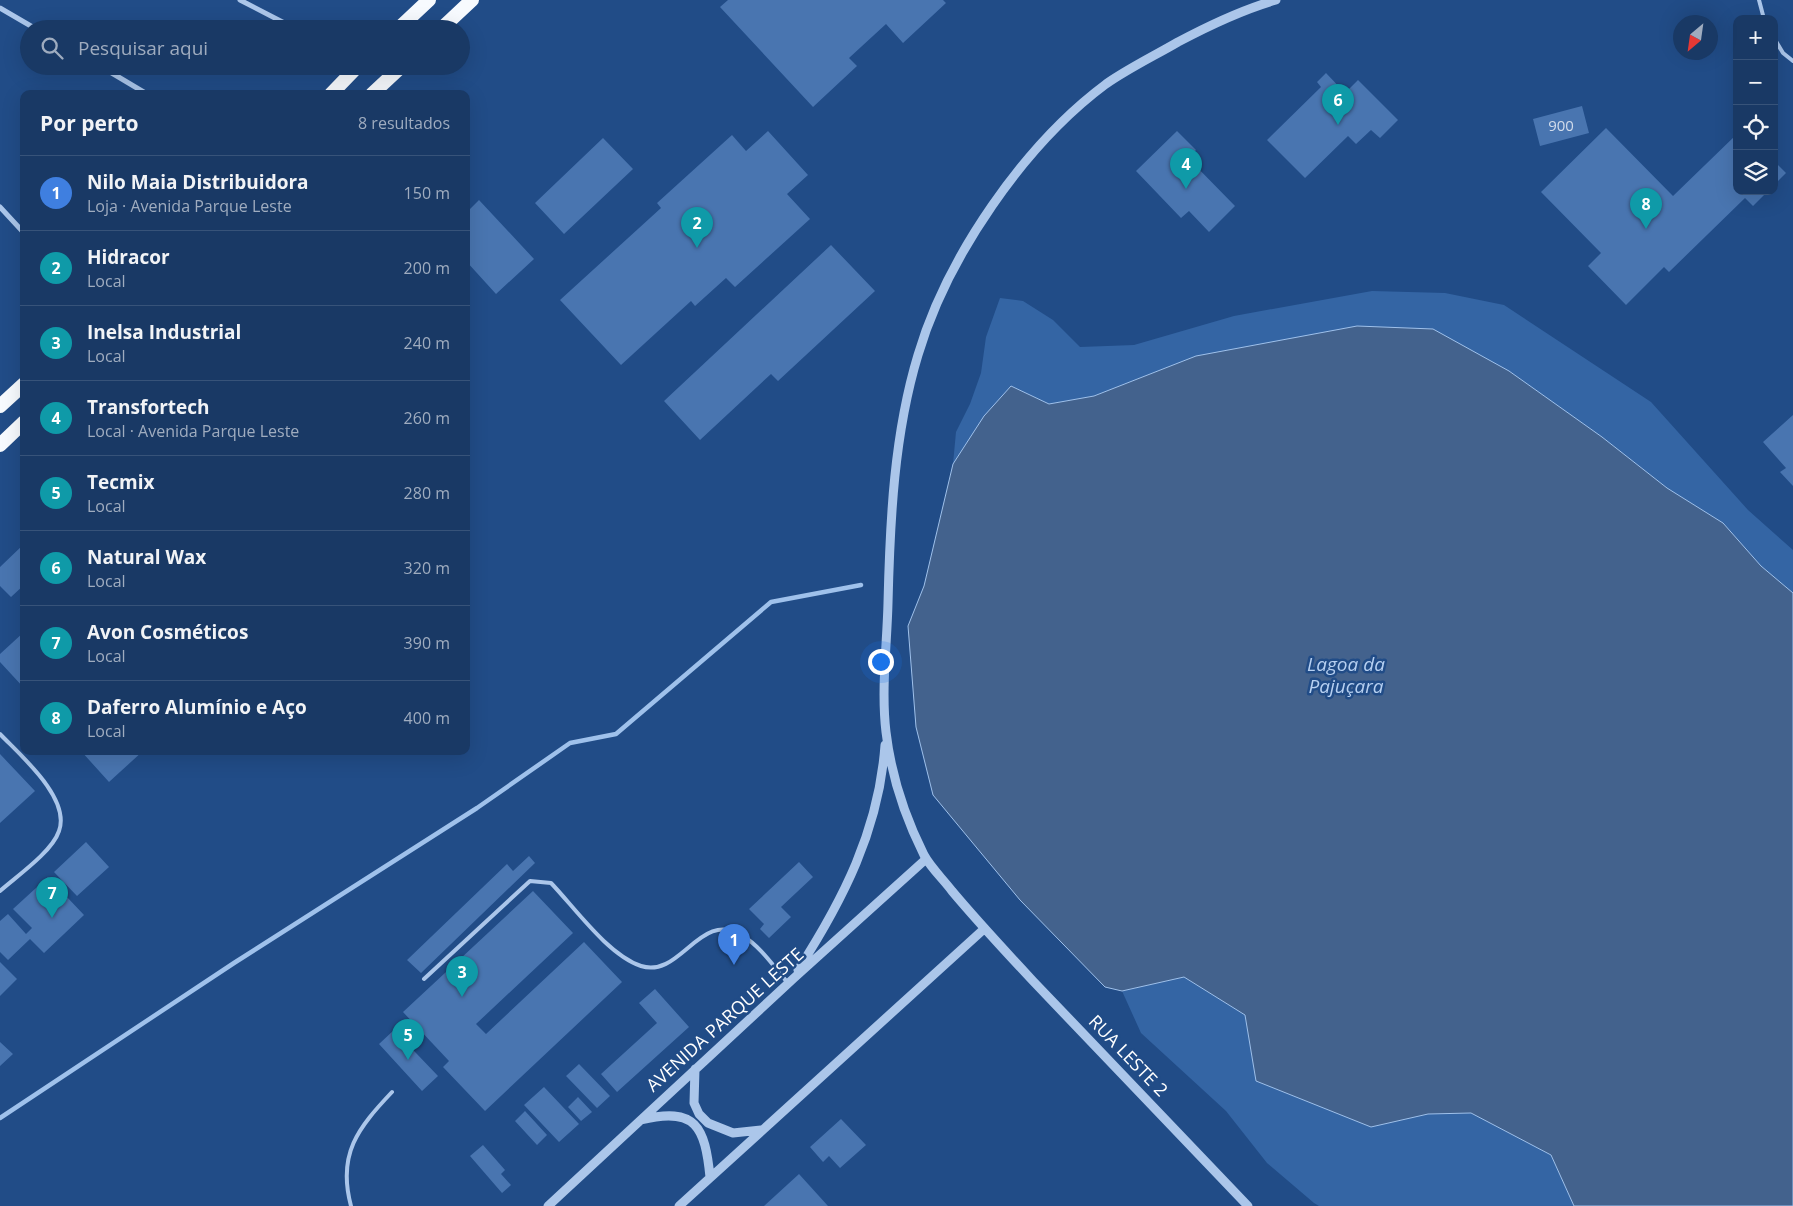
<!DOCTYPE html>
<html lang="pt">
<meta charset="utf-8">
<style>
body{margin:0;font-family:"Open Sans",sans-serif;background:#22406b;color:#f1f3f6}
.controls{position:absolute;right:15px;top:15px;display:grid;overflow:hidden;border-radius:10px;box-shadow:0 5px 20px #0002}
.controls button{width:45px;height:45px;display:grid;place-items:center;padding:0;border:0;border-bottom:1px solid #375379;background:#193965;color:#f1f3f6;font:25px sans-serif}
.compass{position:absolute;left:1673px;top:15px;width:45px;height:45px;border-radius:50%;background:#193965;box-shadow:0 5px 20px #0002;rotate:209deg}
.you{position:absolute;left:880px;top:661px;width:18px;height:18px;margin:-12px;border:4px solid #fff;border-radius:50%;background:#1a73e8;box-shadow:0 0 0 8px #1a73e833}
.badge{display:grid;place-items:center;width:32px;height:32px;border-radius:50%;background:#95b2f1;color:#fff;font-size:16px;font-weight:700}
.pin{position:absolute;translate:-50% -41px;filter:drop-shadow(0 1px 2px #0008)}
.pin::after{content:'';position:absolute;top:26px;width:18px;height:15px;background:inherit;clip-path:polygon(0 0,100% 0,50% 100%)}
.list{margin:0;padding:0;list-style:none}
h2{display:flex;justify-content:space-between;align-items:center;height:65px;margin:0;padding:0 20px;font-size:21px}
h2 small{font-size:16px;font-weight:400;color:#9facbf}
.list li{display:grid;grid-template-columns:32px 1fr auto;gap:15px;align-items:center;box-sizing:border-box;height:75px;padding:0 20px;border-top:1px solid #375379}
.list b{display:block;font-size:19px;white-space:nowrap}
.list p{margin:0;font-size:16px;white-space:nowrap;color:#9facbf}
.list em{font-size:16px;font-style:normal;color:#9facbf}
.icon{flex:none;width:28px;height:28px;fill:none;stroke:currentColor;stroke-width:2;stroke-linecap:round;stroke-linejoin:round}
.map{position:relative;flex:none;width:1793px;height:1206px;overflow:hidden}
.search{position:absolute;background:#193965;box-shadow:0 5px 20px #0002;left:20px;top:20px;width:450px;height:55px;display:flex;align-items:center;gap:12px;box-sizing:border-box;padding:0 18px;border-radius:28px;color:#9facbf;font-size:19px}
.panel{position:absolute;background:#193965;box-shadow:0 5px 20px #0002;left:20px;top:90px;width:450px;height:665px;border-radius:10px}
.map>svg:first-child{display:block}
.green{fill:#3465a4}
.water{fill:#43628d;stroke:#9fc1eb}
.lines{fill:none;stroke-linecap:round;stroke-linejoin:round}
.stream{stroke:#9fc1eb;stroke-width:4.5}
.building{fill:#4975b0}
.service{stroke:#abc6ea;stroke-width:4}
.minor{stroke:#abc6ea;stroke-width:5}
.tertiary{stroke:#abc6ea;stroke-width:9}
.trunk{stroke:#f7fafe;stroke-width:14}
.labels{text-anchor:middle;stroke-width:5;stroke-linejoin:round;paint-order:stroke}
.number-label{font-size:15px;fill:#d2dceb}
.street-label{font-size:18px;fill:#fff;stroke:#214c87}
.water-label{font-size:19px;font-style:italic;fill:#b7d0f1;stroke:#214c87}
</style>
<div class="map">
<svg width="1793" height="1206" viewBox="0 0 1793 1206">
<rect width="100%" height="100%" fill="#214c87"/>
<path class="green" d="M1372 291 1445 293 1504 305 1651 402 1748 510 1793 550V593L1761 566 1723 523 1667 488 1602 437 1509 371 1196 356 1094 396 1049 404 1011 386 953 464 956 432 970 404 981 373 986 337 1000 298 1023 301 1053 320 1080 347 1134 345 1234 316Z
M1184 977 1245 1015 1256 1081 1371 1127 1428 1114 1471 1113 1551 1155 1574 1206H1319L1314 1203 1267 1163 1226 1111 1141 1033 1122 991Z"/>
<path class="water" d="M1357 326 1433 329 1509 371 1602 437 1667 488 1723 523 1761 566 1793 593V1206H1574L1551 1155 1471 1113 1428 1114 1371 1127 1256 1081 1245 1015 1184 977 1122 991 1105 987 1020 900 933 795 916 727 908 626 924 586 953 464 984 416 1011 386 1049 404 1094 396 1196 356Z"/>
<g class="lines">
<path class="stream" d="M0 1118 234 963 477 808 570 743 616 734 771 602 861 585"/>
</g>
<path class="building" d="M728 0H943L946 3 903 43 886 24 849 58 857 66 813 107 720 7Z
M1326 73 1345 93 1358 80 1398 120 1380 138 1371 130 1356 144 1348 136 1305 178 1267 140 1321 87 1317 82Z
M1582 106 1589 133 1540 146 1533 119Z
M1606 128 1673 196 1737 134V191H1768L1753 206 1745 198 1669 272 1664 267 1626 305 1588 266 1601 253 1541 192Z
M768 131 808 175 787 194 810 219 735 287 726 278 695 306 691 301 621 365 560 300 661 208 657 203 732 135 746 151Z
M1177 131 1196 150 1188 158 1235 206 1209 232 1189 211 1181 218 1136 171Z
M603 138 633 169 564 234 535 203Z
M1774 161 1786 173 1774 185Z
M479 200 534 259 496 294 466 261V213Z
M831 245 875 291 778 381 771 374 700 440 664 401Z
M1793 415V486L1780 472 1786 468 1763 442Z
M24 544V585L11 597 0 586V567Z
M24 632V688L0 662V654Z
M81 751H143L109 782Z
M0 754 35 791 0 823Z
M86 842 109 867 77 896 54 872Z
M529 856 535 863 421 973 407 960 507 864 513 871Z
M799 862 813 877 781 907 791 917 769 938 760 929 764 924 749 909Z
M48 877 84 915 44 953 30 939 8 960 0 952V921L8 914 26 934 32 928 13 909Z
M533 891 573 933 476 1024 486 1034 584 942 622 982 485 1111 443 1067 449 1061 403 1012Z
M0 962 17 979 0 996Z
M655 989 689 1027 617 1092 601 1074 657 1023 639 1003Z
M394 1030 438 1076 422 1091 379 1044Z
M0 1042 13 1054 0 1066Z
M579 1064 610 1096 597 1108 566 1076Z
M544 1087 579 1124 559 1142 524 1105Z
M578 1097 592 1112 581 1121 568 1107Z
M525 1111 547 1135 537 1145 515 1121Z
M841 1119 866 1145 840 1168 829 1156 823 1162 810 1147Z
M483 1145 505 1170 501 1174 511 1185 502 1193 470 1156Z
M799 1174 828 1206H764Z"/>
<g class="lines">
<path class="service" d="M1759 0 1764 19
M1774 38 1783 53 1793 61
M0 734C20 755 71 798 59 831 52 852 17 876 0 891
M424 979 530 881 551 883C575 908 608 955 641 966 681 979 700 908 743 936 761 947 774 967 788 983
M351 1206C337 1154 358 1128 392 1092"/>
<path class="minor" d="M240 0 296 29
M0 8 36 29
M100 66 147 94
M0 207 24 233"/>
<path class="tertiary" d="M798 970C843 900 879 830 885 745
M695 1069 694 1103 699 1114 708 1123 733 1133 761 1130
M641 1120C696 1106 705 1127 710 1177
M548 1206 794 978 926 859
M679 1206 984 929
M1248 1206C1177 1131 1105 1056 1033 981 1005 951 978 922 952 891 943 879 931 868 924 855 905 817 891 774 886 732 881 690 887 645 888 603 890 520 894 434 918 355 947 257 1024 145 1106 84 1129 68 1154 56 1178 42 1210 25 1241 10 1276 0"/>
<path class="trunk" d="M398 29 429 0
M441 29 472 0
M331 94 358 66
M372 94 402 66
M0 406 24 384
M0 445 24 422"/>
</g>
<g class="labels">
<g class="number-label">
<text x="1561" y="131">900</text>
</g>
<g class="street-label">
<text transform="translate(725 1020) rotate(-42)" y="6">AVENIDA PARQUE LESTE</text>
<text transform="translate(1128 1056) rotate(46)" y="6">RUA LESTE 2</text>
</g>
<g class="water-label">
<text x="1346" y="671">Lagoa da<tspan x="1346" dy="22">Pajuçara</tspan></text>
</g>
</g>
</svg>
<div class="controls">
<button>+</button>
<button>−</button>
<button><svg class="icon" aria-label="locate" viewBox="0 0 24 24"><circle cx="12" cy="12" r="6"/><path d="M12 2v4M12 18v4M2 12h4M18 12h4"/></svg></button>
<button><svg class="icon" aria-label="layers" viewBox="0 0 24 24"><path d="M12 4l9 5-9 5-9-5zM3 14l9 5 9-5"/></svg></button>
</div>
<svg class="compass" viewBox="-18 -18 36 36"><path d="M0-13l5 13h-10z" fill="#e53935"/><path d="M0 13l5-13h-10z" fill="#9facbf"/></svg>
<div class="you"></div>
<div class="pin badge" style="left:734px;top:965px;background:#3f7fe0">1</div>
<div class="pin badge" style="left:697px;top:248px;background:#0f9aa8">2</div>
<div class="pin badge" style="left:462px;top:997px;background:#0f9aa8">3</div>
<div class="pin badge" style="left:1186px;top:189px;background:#0f9aa8">4</div>
<div class="pin badge" style="left:408px;top:1060px;background:#0f9aa8">5</div>
<div class="pin badge" style="left:1338px;top:125px;background:#0f9aa8">6</div>
<div class="pin badge" style="left:52px;top:918px;background:#0f9aa8">7</div>
<div class="pin badge" style="left:1646px;top:229px;background:#0f9aa8">8</div>
<div class="search"><svg class="icon" aria-label="search" viewBox="0 0 24 24"><circle cx="10" cy="10" r="6"/><path d="M15 15l6 6"/></svg>Pesquisar aqui</div>
<section class="panel">
<h2>Por perto<small>8 resultados</small></h2>
<ul class="list">
<li><span class="badge" style="background:#3f7fe0">1</span><div><b>Nilo Maia Distribuidora</b><p>Loja · Avenida Parque Leste</p></div><em>150 m</em></li>
<li><span class="badge" style="background:#0f9aa8">2</span><div><b>Hidracor</b><p>Local</p></div><em>200 m</em></li>
<li><span class="badge" style="background:#0f9aa8">3</span><div><b>Inelsa Industrial</b><p>Local</p></div><em>240 m</em></li>
<li><span class="badge" style="background:#0f9aa8">4</span><div><b>Transfortech</b><p>Local · Avenida Parque Leste</p></div><em>260 m</em></li>
<li><span class="badge" style="background:#0f9aa8">5</span><div><b>Tecmix</b><p>Local</p></div><em>280 m</em></li>
<li><span class="badge" style="background:#0f9aa8">6</span><div><b>Natural Wax</b><p>Local</p></div><em>320 m</em></li>
<li><span class="badge" style="background:#0f9aa8">7</span><div><b>Avon Cosméticos</b><p>Local</p></div><em>390 m</em></li>
<li><span class="badge" style="background:#0f9aa8">8</span><div><b>Daferro Alumínio e Aço</b><p>Local</p></div><em>400 m</em></li>
</ul>
</section>
</div>
